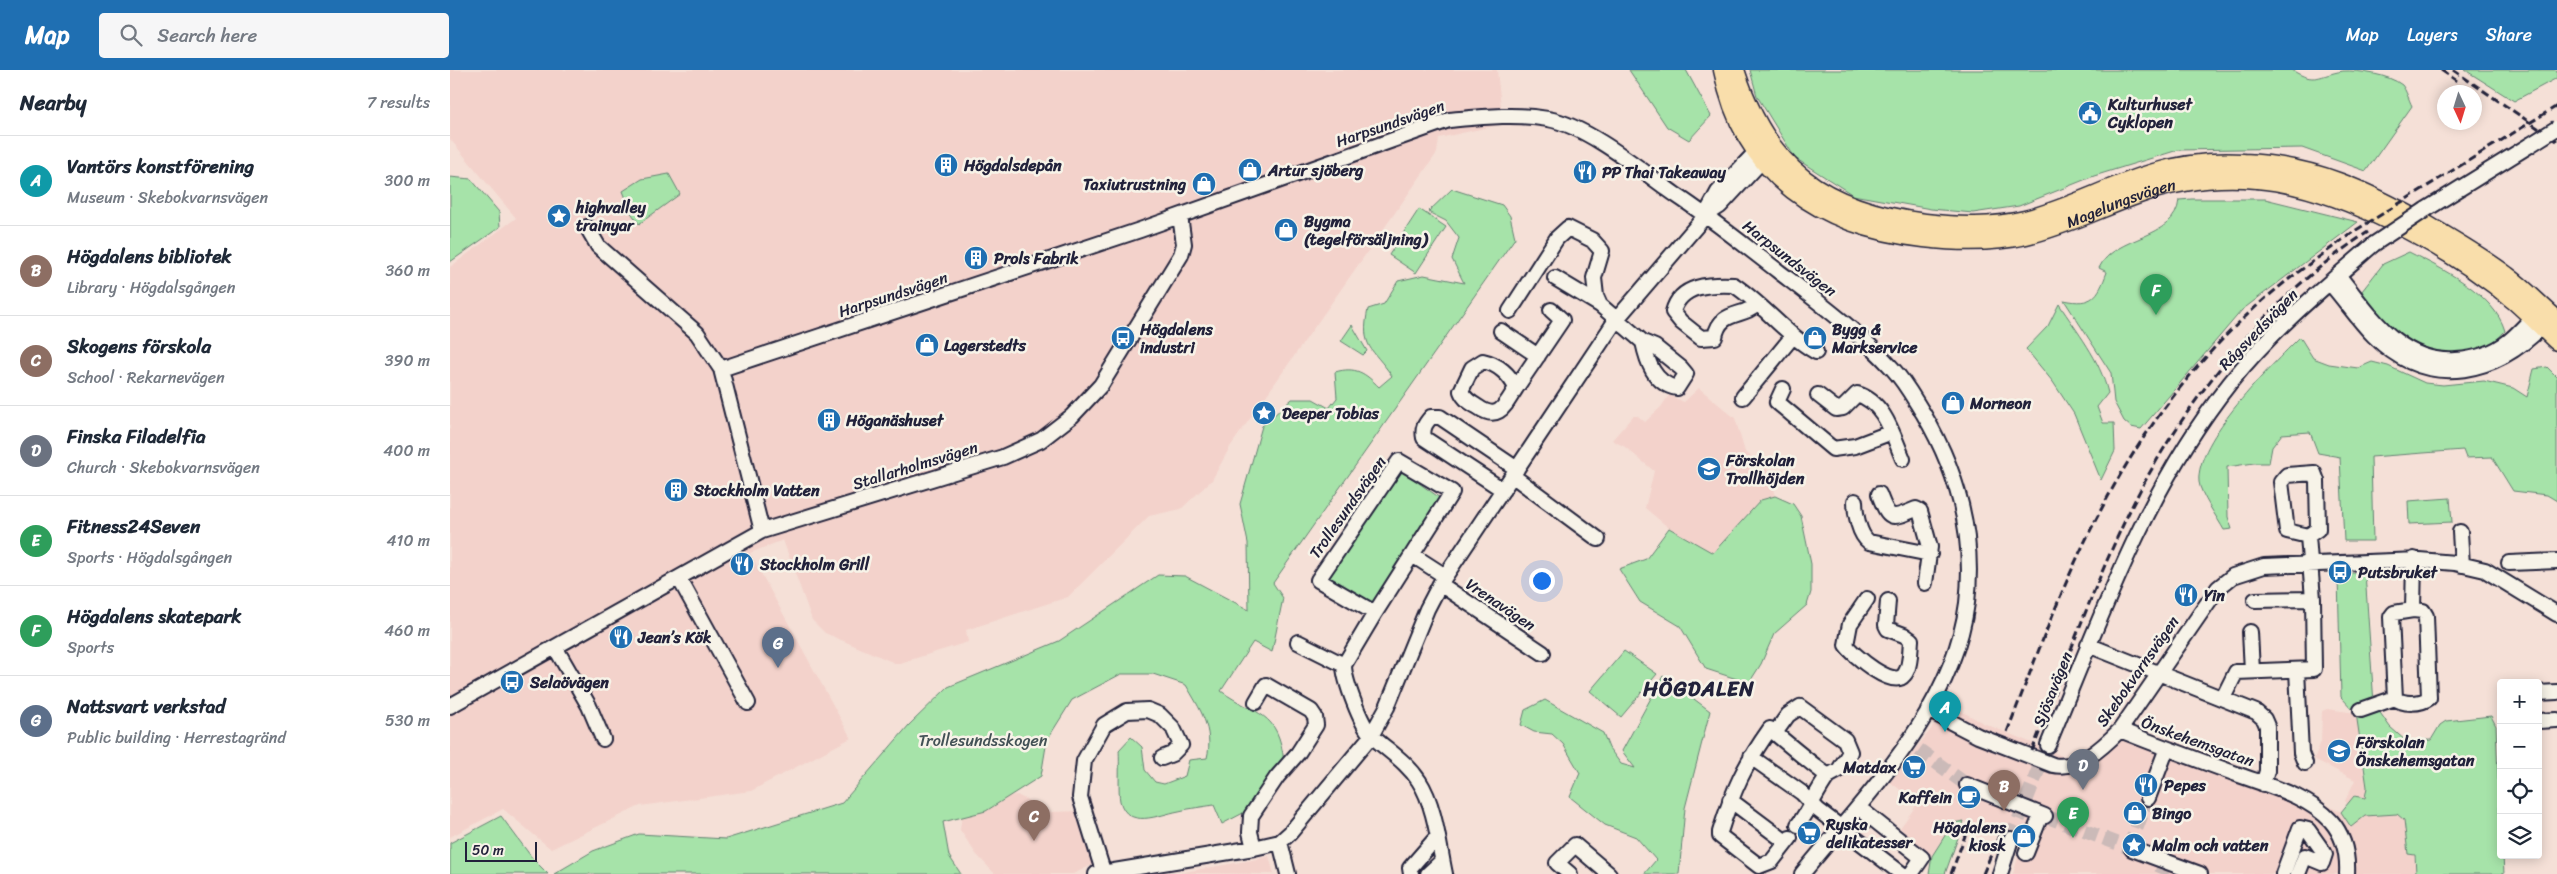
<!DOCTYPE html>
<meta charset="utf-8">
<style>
body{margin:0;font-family:Sriracha,sans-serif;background:#f6f6f7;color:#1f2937}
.controls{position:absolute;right:15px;bottom:15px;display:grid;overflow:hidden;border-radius:5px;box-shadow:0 2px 12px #0003}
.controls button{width:45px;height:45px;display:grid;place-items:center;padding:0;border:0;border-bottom:1px solid #e0e1e3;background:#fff;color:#1f2937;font:25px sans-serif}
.compass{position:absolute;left:1987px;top:15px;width:45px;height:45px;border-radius:50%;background:#fff;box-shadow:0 2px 12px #0003;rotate:176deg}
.scale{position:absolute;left:15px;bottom:12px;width:72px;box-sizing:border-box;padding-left:5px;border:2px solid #22223b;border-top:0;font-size:14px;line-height:18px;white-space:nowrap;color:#22223b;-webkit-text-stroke:4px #f7f3e8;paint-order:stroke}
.you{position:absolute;left:1091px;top:510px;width:18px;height:18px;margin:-12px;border:4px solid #fff;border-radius:50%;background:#1a73e8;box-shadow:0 0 0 8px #1a73e833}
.badge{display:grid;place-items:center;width:32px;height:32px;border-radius:50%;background:#1f6fb2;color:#fff;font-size:16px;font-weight:700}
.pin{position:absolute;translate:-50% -41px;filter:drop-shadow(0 1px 2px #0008)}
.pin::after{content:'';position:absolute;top:26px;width:18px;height:15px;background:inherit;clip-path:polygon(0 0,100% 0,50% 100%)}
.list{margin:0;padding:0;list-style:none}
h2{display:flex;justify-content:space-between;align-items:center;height:65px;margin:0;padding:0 20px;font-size:21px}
h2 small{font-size:16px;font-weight:400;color:#747a83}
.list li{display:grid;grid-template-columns:32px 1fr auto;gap:15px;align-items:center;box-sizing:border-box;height:90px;padding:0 20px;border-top:1px solid #e0e1e3}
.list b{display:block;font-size:19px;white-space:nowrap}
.list p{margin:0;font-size:16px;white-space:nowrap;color:#747a83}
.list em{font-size:16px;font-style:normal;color:#747a83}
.icon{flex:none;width:28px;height:28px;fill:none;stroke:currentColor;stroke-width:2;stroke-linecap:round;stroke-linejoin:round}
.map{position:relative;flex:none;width:2107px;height:804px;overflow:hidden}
header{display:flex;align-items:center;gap:30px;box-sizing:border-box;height:70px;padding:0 25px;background:#1f6fb2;color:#fff}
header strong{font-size:24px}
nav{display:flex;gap:28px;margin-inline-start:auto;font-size:18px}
.search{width:350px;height:45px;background:#f6f6f7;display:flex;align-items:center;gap:12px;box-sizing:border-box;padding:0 18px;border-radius:5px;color:#747a83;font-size:19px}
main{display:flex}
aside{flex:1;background:#fff}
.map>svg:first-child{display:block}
.built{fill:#f3d2cb}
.green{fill:#a6e3a9;stroke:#648272}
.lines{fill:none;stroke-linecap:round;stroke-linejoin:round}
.minor-tunnel{stroke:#cbbab8;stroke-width:14;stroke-dasharray:14 7;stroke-linecap:butt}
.minor-casing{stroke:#22223b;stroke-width:18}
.major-casing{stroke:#22223b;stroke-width:21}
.minor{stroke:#f7f3e8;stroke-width:14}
.major{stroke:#f9deab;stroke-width:18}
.rail{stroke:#22223b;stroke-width:3;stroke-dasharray:8 4;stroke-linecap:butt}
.minor-bridge-casing{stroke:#22223b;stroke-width:18;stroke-linecap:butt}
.minor-bridge{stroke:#f7f3e8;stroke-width:14}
.labels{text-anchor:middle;stroke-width:5;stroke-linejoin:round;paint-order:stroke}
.poi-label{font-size:16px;font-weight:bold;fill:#22223b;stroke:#f7f3e8;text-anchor:start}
.street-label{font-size:16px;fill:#22223b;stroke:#f7f3e8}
.park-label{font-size:16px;fill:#435256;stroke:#f7f3e8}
.district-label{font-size:21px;font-weight:bold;letter-spacing:1px;fill:#22223b;stroke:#f7f3e8}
</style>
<header>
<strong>Map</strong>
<div class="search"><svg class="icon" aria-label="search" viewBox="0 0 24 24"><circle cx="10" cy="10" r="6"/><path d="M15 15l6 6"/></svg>Search here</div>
<nav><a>Map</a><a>Layers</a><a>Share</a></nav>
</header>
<main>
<aside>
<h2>Nearby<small>7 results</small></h2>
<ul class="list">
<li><span class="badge" style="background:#0f9aa8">A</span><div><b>Vantörs konstförening</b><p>Museum · Skebokvarnsvägen</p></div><em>300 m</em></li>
<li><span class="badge" style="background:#8d6e63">B</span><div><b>Högdalens bibliotek</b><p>Library · Högdalsgången</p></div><em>360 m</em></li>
<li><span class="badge" style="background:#8d6e63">C</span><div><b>Skogens förskola</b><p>School · Rekarnevägen</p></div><em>390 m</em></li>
<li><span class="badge" style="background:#6b7280">D</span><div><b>Finska Filadelfia</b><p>Church · Skebokvarnsvägen</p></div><em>400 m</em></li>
<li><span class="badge" style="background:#2e9e5b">E</span><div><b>Fitness24Seven</b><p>Sports · Högdalsgången</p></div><em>410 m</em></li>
<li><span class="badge" style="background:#2e9e5b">F</span><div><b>Högdalens skatepark</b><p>Sports</p></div><em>460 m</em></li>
<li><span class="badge" style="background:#5c6f8a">G</span><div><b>Nattsvart verkstad</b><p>Public building · Herrestagränd</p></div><em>530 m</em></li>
</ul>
</aside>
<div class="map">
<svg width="2107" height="804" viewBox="0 0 2107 804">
<rect width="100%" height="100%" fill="#f5e0d7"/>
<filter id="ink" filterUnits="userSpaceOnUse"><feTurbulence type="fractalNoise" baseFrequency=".02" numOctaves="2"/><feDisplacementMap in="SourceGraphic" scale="10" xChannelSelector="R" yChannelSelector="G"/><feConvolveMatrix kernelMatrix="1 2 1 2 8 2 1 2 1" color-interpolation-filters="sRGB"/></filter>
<g filter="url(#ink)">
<path class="built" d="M0 0H1047L1053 54 989 68 987 83 780 377 762 410 731 439 699 446 618 527 516 560 518 572 447 594 375 563 362 550 333 470 300 483 401 668 301 721 190 736 101 779 53 739 0 767V197L66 148 0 69Z
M1249 318 1285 348 1295 382 1316 396 1325 426 1311 430 1263 483 1219 458 1195 438 1204 401 1175 377 1162 370 1183 346H1188L1195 352 1211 337 1219 325 1234 332Z
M1495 632 1533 653 1604 682 1617 689 1627 685 1647 671 1664 655 1831 714 1891 742 1901 757 1915 746 1947 744 1955 750 1958 783 1964 784 1966 804H1563L1572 774 1514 751 1503 753 1482 786 1450 758 1468 733 1440 712 1482 658Z
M1877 639 1906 643 1909 658 1912 694 1917 717 1915 728 1904 726 1898 735 1895 731 1905 710 1864 689 1871 672 1872 641Z
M567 725 601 742 631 741 646 750 651 783 644 794 623 804H545L526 784 510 760 512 744 547 727Z
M819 786 824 804 729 803 802 790Z"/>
<path class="green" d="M1179 0H1236L1261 46 1239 70 1217 57Z
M1300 0H1842C1865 15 1869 5 1893 1 1908 0 1940 5 1952 15 1956 20 1959 30 1962 36L1916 101 1852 78 1728 80 1644 106 1569 136 1523 143 1481 139 1403 125 1345 88 1307 26Z
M2015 0H2107V8L2064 31Z
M219 104 230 124 189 154 182 144 173 121 192 109Z
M0 107 21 109 49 142 50 157 0 192Z
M1002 119 1052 135 1060 146 1065 168 823 513 833 528 822 582 803 572 771 621C807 647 828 639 834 692L797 741 772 754 764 735C752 737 741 738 729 741 708 745 678 760 670 731 668 722 670 692 669 680L681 667 692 677 695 700 705 712 714 714 735 706 739 690 757 688C764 659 750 639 736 615L703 604H671L622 630 597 670 591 706 536 741 493 752 499 786 511 804H104L143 781 189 764 276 769 392 733 459 655 498 617 609 571 708 505 735 506 799 540 798 473 790 434 812 356 842 329H863L879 338 887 328 885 302C906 296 915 303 929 317L942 306C922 277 910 278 918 239L934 234 948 211 974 205 1014 213 1002 189 1009 168 996 151 978 142Z
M1742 129H1815L1908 152 1792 240 1691 359 1681 357 1674 351 1664 332 1661 303 1614 230C1642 236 1648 227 1657 202L1649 198C1665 164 1725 171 1729 130Z
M969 139 996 157 966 203 939 185Z
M1959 182C1992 199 2044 223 2055 261 2033 289 1978 292 1950 269 1937 257 1919 238 1912 221L1933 194Z
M1609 234C1627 262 1650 289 1658 323L1647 337 1653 353H1664L1665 381 1651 410 1624 344 1603 312 1576 279 1598 256Z
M902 255 917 281 913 285 891 271Z
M1850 267 1863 288 1879 294 1908 298 1922 292 1938 296 1975 313 1993 315 2034 311 2063 318 2077 327 2084 299 2097 297 2107 307V431L2097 425 2063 421 2042 387 2016 388 2013 380 1921 387 1923 471H1894L1890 387 1868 383 1860 362 1832 364 1822 377 1819 393H1804L1777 397 1778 447 1782 459 1774 460C1768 449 1750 423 1749 412 1745 370 1821 296 1850 267Z
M949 399 990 428 922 538 872 509Z
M1325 426 1343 434 1351 446 1361 494V522L1357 535 1324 564 1311 594 1299 613 1256 599 1230 556 1190 532 1169 499 1196 489 1219 458 1263 483 1311 430Z
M2000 428 2002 452 1959 454 1958 431Z
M1893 503H1915L1924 634 1940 657 1956 671 1981 670 1990 655 1996 651 2041 646 2046 656 2051 785H2053L2054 804H1966L1965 785 1958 784 1954 750 1947 744 1915 746 1901 757 1891 742 1904 726 1915 728 1917 717 1906 643 1891 627 1888 507Z
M1174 581 1207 604 1171 647 1140 621Z
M1213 606 1260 641 1235 738 1229 804H1194L1206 790 1186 767 1155 755 1120 727 1130 703 1113 674 1102 664 1084 662 1071 655 1075 640 1095 630 1153 663 1159 678 1171 694 1185 698 1172 681Z
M51 746 83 789 98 804H0V773Z
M1514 751 1495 804H1479L1482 786 1503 753Z"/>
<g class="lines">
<path class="minor-tunnel" d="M1469 680 1517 715
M1595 746 1682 779
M1561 769 1598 675
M1679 778 1698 728
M1711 804 1716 792"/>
<g class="minor-casing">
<path id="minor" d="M1975 140 2080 75
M1256 144 1268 122 1303 85
M137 157 148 176 247 263 271 299 312 461
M1889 206C1920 245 1950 294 2006 290 2026 289 2044 283 2059 271 2070 262 2079 251 2089 241
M1105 208 1150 235 1193 272 1205 277 1231 298 1236 304 1227 318C1204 314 1197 291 1193 272
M1880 213C1895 230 1908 250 1924 266 1980 322 2049 304 2098 250
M1307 234C1294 248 1270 239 1265 267L1251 268 1231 252 1223 242C1230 214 1261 214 1284 215 1313 234 1335 264 1366 282
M1060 241 1107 168 1118 158 1142 170 1152 181 1144 208 1146 226 1150 235
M1051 261 1088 286
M271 299 690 160 999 50C1031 47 1065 43 1098 49 1138 56 1192 101 1226 125 1261 148 1294 175 1328 201 1367 231 1409 262 1442 298 1455 312 1463 327 1473 343 1508 402 1525 465 1517 533 1503 640 1417 724 1352 804
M1066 318C1055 335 1049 352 1028 337 1021 333 1014 329 1011 321L1022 298 1033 291C1048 294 1060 305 1066 318L1112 250 1101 240
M1333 319 1327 332 1383 379 1405 376 1442 362
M1368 325 1386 339 1393 338 1407 324C1435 332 1443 366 1453 389
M1293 327 1343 266
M949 391 1002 422 925 543 868 510Z
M1063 406 1148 469
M1053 420 974 368C972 358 975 354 981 347H990L1067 399
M1429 424C1439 450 1440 450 1466 439L1470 441 1480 477 1475 513
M1405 431C1405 443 1409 465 1419 472L1480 484
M2010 462 2012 495
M964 486 995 506
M2059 493 2107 491
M229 508 298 633
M990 514 1093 583
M1417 529 1400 554 1396 575C1404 586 1443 619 1454 605 1461 597 1460 580 1461 570L1454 565 1438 559 1436 555 1438 531
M1805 530 1863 529
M1963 540 1973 541 1976 546 1979 628C1971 634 1953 635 1945 628L1941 547 1944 543Z
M1963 540 1964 489
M1800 562 1802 601
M848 572 894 595C894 610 911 655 922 666 938 681 957 692 969 711 985 735 989 776 995 804
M1638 575 1806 642 1814 649 1817 656V701L1813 714
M105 577 139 636 153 669
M894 595 925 543
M1847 600 1851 683 1855 693
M2088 623 2107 622
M1773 628 1786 602 1864 599 1863 529 1858 466 1868 459 1867 411 1864 403 1837 405 1831 412 1837 461 1858 466
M0 636 312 461 553 387 591 370 622 346 651 315 731 185 734 174 730 146
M1478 640 1528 666 1603 695C1629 700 1652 678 1670 660L1768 518 1783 506 1814 496 1969 490 2005 493 2035 500 2107 544
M1911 640 1945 628
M2088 651 2107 650
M1670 660C1709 676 1749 690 1789 705 1819 716 1858 726 1881 751 1894 766 1898 785 1897 804
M1325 663 1338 645 1350 637 1395 670 1400 682 1389 700 1378 706C1358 691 1339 675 1320 659 1295 694 1283 720 1270 762V766L1309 796 1322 791 1340 768
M1598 675C1650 550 1695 420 1780 313 1821 261 1873 218 1924 174
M1301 687 1352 723 1368 740 1452 804
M1517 715 1595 746
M1698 728 1714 686
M1280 730 1336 772
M1408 737 1472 788 1461 804
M1348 755C1360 739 1366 722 1378 706
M830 772 838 804
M804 778 800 762 801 746 827 707 848 683 866 655 865 647 861 641 816 615 806 632
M1682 779 1750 804
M1576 783 1591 745
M653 801 630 727 634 691 654 655 677 641 698 640 710 645 723 658 731 675 722 684 712 688
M646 804 804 778 830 772 840 763 921 666 937 637 977 539 990 514 1166 250 1256 145 1270 136 1320 82
M961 804 960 798 987 767
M978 804 992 791
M1120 804 1107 793 1125 775 1159 804
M1550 804 1561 769
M1833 804 1850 758 1858 760 1875 784 1872 793 1855 786 1848 804"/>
</g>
<g class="major-casing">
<g id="major">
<path id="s1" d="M1273 0C1294 107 1371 156 1474 168 1509 172 1542 173 1576 165 1614 156 1650 138 1686 125 1725 111 1766 105 1807 109 1890 116 2001 177 2065 231 2079 243 2093 258 2107 271"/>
<path d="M1285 0C1317 100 1373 140 1475 153 1509 157 1541 158 1575 150 1619 139 1660 116 1704 103 1733 94 1764 91 1794 93 1865 96 1916 121 1977 155 2004 171 2032 187 2057 206 2075 219 2090 236 2107 250"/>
</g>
</g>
<use href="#minor" class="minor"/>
<use href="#major" class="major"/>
<path class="rail" d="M1991 0 2007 11
M2003 0 2107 71
M1557 662C1587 586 1614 508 1653 436 1698 350 1762 269 1839 209 1860 193 1882 178 1903 162L2107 36
M1582 681C1611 607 1638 530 1672 457 1725 342 1811 232 1918 162
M1501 804 1520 752
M1533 804 1550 763"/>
<g class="minor-bridge-casing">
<path id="minor-bridge" d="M2080 75 2107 58
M1924 174 1975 140"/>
</g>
<use href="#minor-bridge" class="minor-bridge"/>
</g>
</g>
<defs>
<g id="civic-disc" transform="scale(1.25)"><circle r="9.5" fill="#1f6fb2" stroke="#f7f3e8"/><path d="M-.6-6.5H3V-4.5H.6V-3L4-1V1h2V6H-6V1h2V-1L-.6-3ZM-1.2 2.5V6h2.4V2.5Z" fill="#fff"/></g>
<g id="building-disc" transform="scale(1.25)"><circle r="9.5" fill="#1f6fb2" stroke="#f7f3e8"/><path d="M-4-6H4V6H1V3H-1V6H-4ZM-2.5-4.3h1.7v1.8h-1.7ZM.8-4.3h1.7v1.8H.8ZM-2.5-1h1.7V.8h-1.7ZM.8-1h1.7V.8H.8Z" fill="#fff"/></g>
<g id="shop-disc" transform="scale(1.25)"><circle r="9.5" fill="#1f6fb2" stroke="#f7f3e8"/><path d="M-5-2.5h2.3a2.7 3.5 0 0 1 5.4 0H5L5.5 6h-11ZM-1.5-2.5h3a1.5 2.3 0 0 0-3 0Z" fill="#fff"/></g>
<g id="restaurant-disc" transform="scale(1.25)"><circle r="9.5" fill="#1f6fb2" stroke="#f7f3e8"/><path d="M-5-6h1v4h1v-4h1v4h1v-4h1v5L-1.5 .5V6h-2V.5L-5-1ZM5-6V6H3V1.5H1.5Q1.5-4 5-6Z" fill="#fff"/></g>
<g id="sight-disc" transform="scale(1.25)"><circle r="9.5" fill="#1f6fb2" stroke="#f7f3e8"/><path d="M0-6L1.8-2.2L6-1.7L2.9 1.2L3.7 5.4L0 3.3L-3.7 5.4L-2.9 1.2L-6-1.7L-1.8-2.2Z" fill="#fff"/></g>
<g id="bus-disc" transform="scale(1.25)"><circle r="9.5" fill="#1f6fb2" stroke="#f7f3e8"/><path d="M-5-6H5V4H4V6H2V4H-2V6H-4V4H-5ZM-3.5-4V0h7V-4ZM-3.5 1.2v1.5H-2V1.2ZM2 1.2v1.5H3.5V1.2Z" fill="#fff"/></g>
<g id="school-disc" transform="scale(1.25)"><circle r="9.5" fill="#1f6fb2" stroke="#f7f3e8"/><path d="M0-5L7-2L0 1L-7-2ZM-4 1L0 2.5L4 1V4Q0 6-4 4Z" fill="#fff"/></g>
<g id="supermarket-disc" transform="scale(1.25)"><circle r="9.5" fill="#1f6fb2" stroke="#f7f3e8"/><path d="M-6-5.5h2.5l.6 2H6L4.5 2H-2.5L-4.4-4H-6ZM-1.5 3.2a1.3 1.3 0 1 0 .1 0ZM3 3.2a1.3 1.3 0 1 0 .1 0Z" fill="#fff"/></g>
<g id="cafe-disc" transform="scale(1.25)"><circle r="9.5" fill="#1f6fb2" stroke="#f7f3e8"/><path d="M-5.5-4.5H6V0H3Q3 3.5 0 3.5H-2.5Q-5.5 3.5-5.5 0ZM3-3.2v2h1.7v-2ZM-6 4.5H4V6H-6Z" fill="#fff"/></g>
</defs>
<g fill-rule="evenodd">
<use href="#civic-disc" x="1640" y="43"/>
<use href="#building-disc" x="496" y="95"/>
<use href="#shop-disc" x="800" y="100"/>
<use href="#restaurant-disc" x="1135" y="102"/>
<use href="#shop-disc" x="754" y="114"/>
<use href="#sight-disc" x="109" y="146"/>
<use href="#shop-disc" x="836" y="160"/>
<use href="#building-disc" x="526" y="188"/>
<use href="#bus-disc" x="673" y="268"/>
<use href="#shop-disc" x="1365" y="268"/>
<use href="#shop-disc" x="477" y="275"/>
<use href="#shop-disc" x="1503" y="333"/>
<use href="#sight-disc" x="814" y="343"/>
<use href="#building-disc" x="379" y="350"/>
<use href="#school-disc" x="1259" y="399"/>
<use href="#building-disc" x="226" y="420"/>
<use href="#restaurant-disc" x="292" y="494"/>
<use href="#bus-disc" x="1890" y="502"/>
<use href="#restaurant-disc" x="1736" y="525"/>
<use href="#restaurant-disc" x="171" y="567"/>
<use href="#bus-disc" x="62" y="612"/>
<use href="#school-disc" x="1889" y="681"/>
<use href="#supermarket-disc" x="1464" y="697"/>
<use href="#restaurant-disc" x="1696" y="715"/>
<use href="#cafe-disc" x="1519" y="727"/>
<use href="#shop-disc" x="1685" y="743"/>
<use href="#supermarket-disc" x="1359" y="763"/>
<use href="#shop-disc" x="1574" y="766"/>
<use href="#sight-disc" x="1684" y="775"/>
</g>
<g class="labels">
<g class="poi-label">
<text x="1658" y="40">Kulturhuset<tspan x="1658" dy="18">Cyklopen</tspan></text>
<text x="514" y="101">Högdalsdepån</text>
<text x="818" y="106">Artur sjöberg</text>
<text x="1152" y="108">PP Thai Takeaway</text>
<text x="736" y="120" text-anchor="end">Taxiutrustning</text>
<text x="126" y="143">highvalley<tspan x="126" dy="18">trainyar</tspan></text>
<text x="854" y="157">Bygma<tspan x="854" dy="18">(tegelförsäljning)</tspan></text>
<text x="544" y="194">Prols Fabrik</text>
<text x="690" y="265">Högdalens<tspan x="690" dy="18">industri</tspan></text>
<text x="1382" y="265">Bygg &amp;<tspan x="1382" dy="18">Markservice</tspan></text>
<text x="494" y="281">Lagerstedts</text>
<text x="1520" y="339">Morneon</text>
<text x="832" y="349">Deeper Tobias</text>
<text x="396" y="356">Höganäshuset</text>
<text x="1276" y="396">Förskolan<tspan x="1276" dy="18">Trollhöjden</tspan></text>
<text x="244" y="426">Stockholm Vatten</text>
<text x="310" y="500">Stockholm Grill</text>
<text x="1908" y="508">Putsbruket</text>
<text x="1754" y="531">Yin</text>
<text x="188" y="573">Jean’s Kök</text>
<text x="80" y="618">Selaövägen</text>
<text x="1906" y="678">Förskolan<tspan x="1906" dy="18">Önskehemsgatan</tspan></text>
<text x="1446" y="703" text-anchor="end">Matdax</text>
<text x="1714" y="721">Pepes</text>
<text x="1502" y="733" text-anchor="end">Kaffein</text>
<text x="1702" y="749">Bingo</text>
<text x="1376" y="760">Ryska<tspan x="1376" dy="18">delikatesser</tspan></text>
<text x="1556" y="763" text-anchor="end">Högdalens<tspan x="1556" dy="18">kiosk</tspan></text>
<text x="1702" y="781">Malm och vatten</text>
</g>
<g class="street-label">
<text transform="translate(940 53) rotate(-19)" y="6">Harpsundsvägen</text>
<text dy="6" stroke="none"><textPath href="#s1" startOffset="486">Magelungsvägen</textPath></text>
<text transform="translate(1340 188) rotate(38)" y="6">Harpsundsvägen</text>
<text transform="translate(443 224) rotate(-18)" y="6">Harpsundsvägen</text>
<text transform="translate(1808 259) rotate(-46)" y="6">Rågsvedsvägen</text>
<text transform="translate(465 395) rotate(-17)" y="6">Stallarholmsvägen</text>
<text transform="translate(897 437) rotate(-55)" y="6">Trollesundsvägen</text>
<text transform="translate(1051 534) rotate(34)" y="6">Vrenavägen</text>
<text transform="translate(1687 601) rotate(-55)" y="6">Skebokvarnsvägen</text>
<text transform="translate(1602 619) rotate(-68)" y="6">Sjösavägen</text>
<text transform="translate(1748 671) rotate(20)" y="6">Önskehemsgatan</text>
</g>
<g class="park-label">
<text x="533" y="676">Trollesundsskogen</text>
</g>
<g class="district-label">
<text x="1249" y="626">HÖGDALEN</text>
</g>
</g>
</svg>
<div class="controls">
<button>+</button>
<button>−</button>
<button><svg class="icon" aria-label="locate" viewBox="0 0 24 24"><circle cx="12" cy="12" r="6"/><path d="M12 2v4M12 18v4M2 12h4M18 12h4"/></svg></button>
<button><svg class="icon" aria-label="layers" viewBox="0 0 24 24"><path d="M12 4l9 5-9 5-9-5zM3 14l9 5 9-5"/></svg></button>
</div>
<svg class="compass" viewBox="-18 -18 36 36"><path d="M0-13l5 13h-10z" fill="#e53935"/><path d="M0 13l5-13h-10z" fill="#747a83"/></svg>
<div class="scale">50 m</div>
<div class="you"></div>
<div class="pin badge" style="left:1495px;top:662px;background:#0f9aa8">A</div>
<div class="pin badge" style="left:1554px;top:741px;background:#8d6e63">B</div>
<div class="pin badge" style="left:584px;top:771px;background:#8d6e63">C</div>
<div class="pin badge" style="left:1633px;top:720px;background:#6b7280">D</div>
<div class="pin badge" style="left:1623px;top:768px;background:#2e9e5b">E</div>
<div class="pin badge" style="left:1706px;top:245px;background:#2e9e5b">F</div>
<div class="pin badge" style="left:328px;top:598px;background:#5c6f8a">G</div>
</div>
</main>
